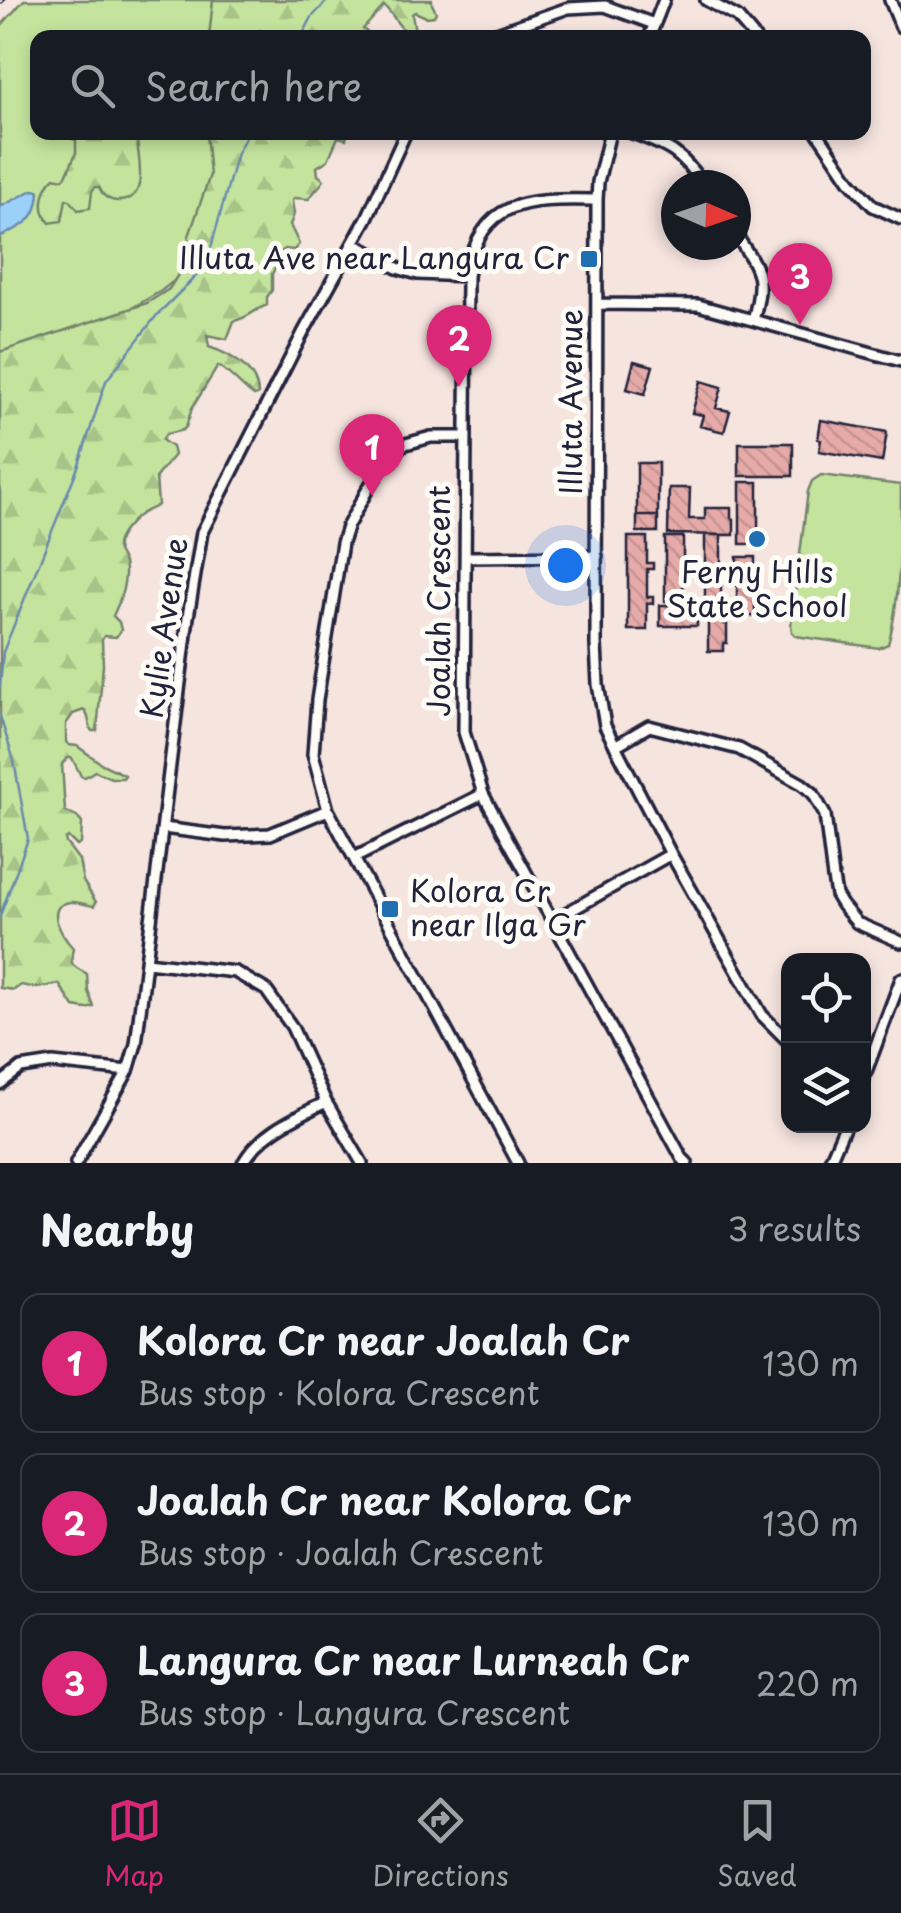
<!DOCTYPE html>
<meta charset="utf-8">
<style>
body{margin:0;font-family:"Playpen Sans",sans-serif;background:#20242c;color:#f1f3f6}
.controls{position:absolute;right:30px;bottom:30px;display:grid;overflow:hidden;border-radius:20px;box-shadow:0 5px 15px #0003}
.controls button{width:90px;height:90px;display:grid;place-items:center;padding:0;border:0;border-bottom:2px solid #363941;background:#171b24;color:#f1f3f6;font:50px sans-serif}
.compass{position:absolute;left:661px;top:170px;width:90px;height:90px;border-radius:50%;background:#171b24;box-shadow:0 5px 15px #0003;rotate:92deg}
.you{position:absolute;left:565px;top:565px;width:35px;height:35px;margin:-25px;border:8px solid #fff;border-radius:50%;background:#1a73e8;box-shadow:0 0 0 15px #1a73e833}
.badge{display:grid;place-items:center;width:65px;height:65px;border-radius:50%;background:#db2777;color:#fff;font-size:32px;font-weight:700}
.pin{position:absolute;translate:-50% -82px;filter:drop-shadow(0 2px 5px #0008)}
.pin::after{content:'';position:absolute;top:52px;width:35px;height:30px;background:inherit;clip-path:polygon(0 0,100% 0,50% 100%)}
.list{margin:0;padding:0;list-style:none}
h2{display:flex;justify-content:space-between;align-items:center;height:130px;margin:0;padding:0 40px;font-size:42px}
h2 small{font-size:32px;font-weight:400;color:#9ea1a6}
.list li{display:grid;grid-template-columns:65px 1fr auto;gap:30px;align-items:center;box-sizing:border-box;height:140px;margin:0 20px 20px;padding:0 20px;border:2px solid #363941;border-radius:20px}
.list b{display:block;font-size:38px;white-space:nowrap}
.list p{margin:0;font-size:32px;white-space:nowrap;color:#9ea1a6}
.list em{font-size:32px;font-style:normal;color:#9ea1a6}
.icon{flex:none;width:55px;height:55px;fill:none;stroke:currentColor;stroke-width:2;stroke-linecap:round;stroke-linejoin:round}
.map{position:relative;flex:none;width:901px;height:1163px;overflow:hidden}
.search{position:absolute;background:#171b24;box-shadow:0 5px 15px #0003;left:30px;right:30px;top:30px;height:110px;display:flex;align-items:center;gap:25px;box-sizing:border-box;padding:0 35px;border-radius:20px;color:#9ea1a6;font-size:38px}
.sheet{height:610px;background:#171b24}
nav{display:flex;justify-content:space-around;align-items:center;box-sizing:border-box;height:140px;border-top:2px solid #363941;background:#171b24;font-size:28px;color:#9ea1a6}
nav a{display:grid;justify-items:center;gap:5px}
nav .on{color:#db2777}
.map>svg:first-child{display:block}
.grass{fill:#c4e49d;stroke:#73836c;stroke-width:2.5}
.forest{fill:url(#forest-firs);stroke:#73836c;stroke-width:2.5}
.water{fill:#9bd0f9;stroke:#6b8aad;stroke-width:2.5}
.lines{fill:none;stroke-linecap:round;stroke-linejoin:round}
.stream{stroke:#6b8aad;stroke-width:2.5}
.building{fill:url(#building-back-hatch);stroke:#22223b;stroke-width:2.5}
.street-casing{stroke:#22223b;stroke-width:16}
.street{stroke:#fdfcf7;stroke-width:9}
.rail-casing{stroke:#22223b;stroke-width:6}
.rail{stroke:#fdfcf7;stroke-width:2.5;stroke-dasharray:8;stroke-linecap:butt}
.poi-dot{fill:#1f6fb2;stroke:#fdfcf7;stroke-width:4}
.labels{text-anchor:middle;stroke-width:10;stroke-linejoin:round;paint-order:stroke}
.poi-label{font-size:30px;fill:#22223b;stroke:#fdfcf7;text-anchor:end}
.street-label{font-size:30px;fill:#22223b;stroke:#fdfcf7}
</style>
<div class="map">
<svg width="901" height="1163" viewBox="0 0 901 1163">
<defs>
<pattern id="forest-firs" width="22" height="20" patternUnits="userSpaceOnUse" patternTransform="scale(2.5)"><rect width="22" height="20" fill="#c4e49d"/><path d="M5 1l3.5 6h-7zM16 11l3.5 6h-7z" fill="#a8c388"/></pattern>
<pattern id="building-back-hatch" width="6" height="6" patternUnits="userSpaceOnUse" patternTransform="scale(2.5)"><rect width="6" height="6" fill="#e6aba8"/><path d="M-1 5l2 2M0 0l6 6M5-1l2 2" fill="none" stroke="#c59392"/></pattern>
</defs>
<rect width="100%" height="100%" fill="#f6e4df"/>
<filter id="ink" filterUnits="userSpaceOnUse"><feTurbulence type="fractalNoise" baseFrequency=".01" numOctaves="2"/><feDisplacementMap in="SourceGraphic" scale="20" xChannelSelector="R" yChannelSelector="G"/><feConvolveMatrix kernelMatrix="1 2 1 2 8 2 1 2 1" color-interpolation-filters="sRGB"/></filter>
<g filter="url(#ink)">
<path class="grass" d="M24 0H238L217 37 38 38V132L221 133V181L184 273 161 291 94 330 0 597V27Z
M821 475 901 485C901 532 901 599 888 644L879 648 796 636 792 632 791 625 808 491 812 481Z"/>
<path class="forest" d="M213 0H432V4L436 12 434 16 426 17 415 12 412 14 415 31 413 34C399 32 395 15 384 6L363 29 373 37H209Z
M57 133H137C135 151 154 202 117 201 107 200 103 196 99 187H95L92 191 90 208 78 210 70 200 66 199 62 221 50 223C38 211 42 188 55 177L63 179 66 176 76 153V140Z
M206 133H348L346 139 338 137 328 160 317 167 318 175 324 180C320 187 314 191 309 199L294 198 292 201 294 214 290 225 299 244 294 250 285 249 278 254V262L272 274V290L267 297V305C254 310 248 318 234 321L227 339 207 335 209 347C230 354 257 369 258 394L254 396C241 387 232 374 218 366L192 408 186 427 183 430 166 434 162 440 172 447 174 455 156 477 158 505C154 508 149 509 144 512 136 516 121 532 118 541 114 550 121 555 124 563 128 579 120 602 113 616L119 622 121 630 116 637 104 636 102 640 103 665 97 731H92C88 725 90 716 84 710L73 714 66 724V742L69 745 77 746 102 764 125 775 123 778H111L95 771 85 777 81 776 72 758H68L62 764 65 811 77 817 82 823 81 843 77 846 68 837 65 839 66 843 79 860 83 881 96 902 94 906C86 905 77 901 70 902 42 906 63 937 73 948 69 966 72 965 87 974L88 991 94 1007 86 1009 74 1007 59 984 37 988 21 985 14 990 0 988V352L147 303 169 289 181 270 189 236 210 175Z"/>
<path class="water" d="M33 190 39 191C38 221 24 225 0 237V207Z"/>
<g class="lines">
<path class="stream" d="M301 38 312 17 328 0
M0 687 3 652 78 467 106 381 157 315 206 266 237 153 248 132
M0 716 14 761 28 839 0 916"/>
</g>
<path class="building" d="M634 361 653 366 645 394 627 389Z
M701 381 722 387 716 408 730 411 724 432 700 426 703 415 692 413Z
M821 420 887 432 882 462 819 451 821 440 818 439Z
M739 443H793V476H739Z
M637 463H658V516H637Z
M740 482H758V544H740Z
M669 488H690L689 519H705V508H731V518L734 519V535L668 534Z
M637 516H658V532H637Z
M705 535H721V615H705Z
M628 537H647V563H653V569H647V597H653V604L647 603V630H628Z
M665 537H683V594H688V601H665Z
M737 557H755V583H760V589H755V616H737Z
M660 605H697V626H660Z
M708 615H720V620H723V624H727V643H723V651H708Z"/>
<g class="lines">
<g class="street-casing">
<path id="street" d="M706 0 737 17 755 38
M890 0 901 27
M482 38 568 8 605 6 654 24
M649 38 664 0
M610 132 598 182 597 200 596 645 598 684 605 726 671 854 762 1015 788 1041
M630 132C668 147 680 150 703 185
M817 132 850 181 873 206 901 219
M597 200C530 199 481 196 467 276L464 732 483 794 682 1158 687 1163
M736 235C760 271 765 277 753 320
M353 243 397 268 418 274 467 276
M598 304 698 305 901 361
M465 437H431L402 445 383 466 369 487 347 527 342 543 317 700 313 754 328 810 518 1163
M466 557 597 556
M615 746 649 726 739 749 802 784 813 793 825 815 833 878 836 895 842 905 857 923 901 942
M163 828 225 836 270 834 328 810
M354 858 483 794
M552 921 671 854
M147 962 235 972 266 990 292 1027 326 1102 362 1163
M864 1077 901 979
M0 1084 21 1068 53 1063 128 1071
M76 1163 128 1071 136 1044 188 617 202 532 303 333 367 218 406 132
M243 1163C261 1132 295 1118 326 1102
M829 1163 845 1126"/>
</g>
<use href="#street" class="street"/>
<g class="rail-casing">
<path id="rail" d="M0 2 2 0"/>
</g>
<use href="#rail" class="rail"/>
</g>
</g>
<g class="poi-dot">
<rect x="579" y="249" width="20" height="20" rx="5"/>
<circle cx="757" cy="539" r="10"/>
<rect x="380" y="899" width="20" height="20" rx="5"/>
</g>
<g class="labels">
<g class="poi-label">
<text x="569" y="269">Illuta Ave near Langura Cr</text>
<text x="757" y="583" text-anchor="middle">Ferny Hills<tspan x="757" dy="34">State School</tspan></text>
<text x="410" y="902" text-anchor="start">Kolora Cr<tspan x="410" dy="34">near Ilga Gr</tspan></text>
</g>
<g class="street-label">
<text transform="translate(572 402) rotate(-90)" y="10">Illuta Avenue</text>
<text transform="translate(440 601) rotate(-90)" y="10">Joalah Crescent</text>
<text transform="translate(165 628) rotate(-82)" y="10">Kylie Avenue</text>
</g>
</g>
</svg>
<div class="controls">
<button><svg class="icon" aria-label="locate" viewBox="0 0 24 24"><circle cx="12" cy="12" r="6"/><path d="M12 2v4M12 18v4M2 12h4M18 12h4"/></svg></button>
<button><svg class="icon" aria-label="layers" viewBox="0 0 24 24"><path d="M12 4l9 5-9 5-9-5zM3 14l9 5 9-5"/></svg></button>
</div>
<svg class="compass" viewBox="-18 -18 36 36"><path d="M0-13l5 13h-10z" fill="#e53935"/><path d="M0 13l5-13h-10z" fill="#9ea1a6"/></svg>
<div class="you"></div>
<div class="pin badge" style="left:372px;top:496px">1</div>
<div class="pin badge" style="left:459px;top:387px">2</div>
<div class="pin badge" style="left:800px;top:325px">3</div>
<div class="search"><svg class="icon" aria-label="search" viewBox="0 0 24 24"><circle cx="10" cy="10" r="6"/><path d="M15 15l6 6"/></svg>Search here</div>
</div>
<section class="sheet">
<h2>Nearby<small>3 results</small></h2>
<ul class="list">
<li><span class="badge">1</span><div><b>Kolora Cr near Joalah Cr</b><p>Bus stop · Kolora Crescent</p></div><em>130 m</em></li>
<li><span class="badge">2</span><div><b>Joalah Cr near Kolora Cr</b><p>Bus stop · Joalah Crescent</p></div><em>130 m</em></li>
<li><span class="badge">3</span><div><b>Langura Cr near Lurneah Cr</b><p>Bus stop · Langura Crescent</p></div><em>220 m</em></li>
</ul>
</section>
<nav>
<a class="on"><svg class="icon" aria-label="map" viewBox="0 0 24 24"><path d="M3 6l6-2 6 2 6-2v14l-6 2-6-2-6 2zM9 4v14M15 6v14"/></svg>Map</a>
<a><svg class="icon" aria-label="directions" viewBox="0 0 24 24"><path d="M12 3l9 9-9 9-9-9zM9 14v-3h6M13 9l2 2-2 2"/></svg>Directions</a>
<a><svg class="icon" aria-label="saved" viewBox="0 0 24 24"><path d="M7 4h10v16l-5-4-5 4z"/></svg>Saved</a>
</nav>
